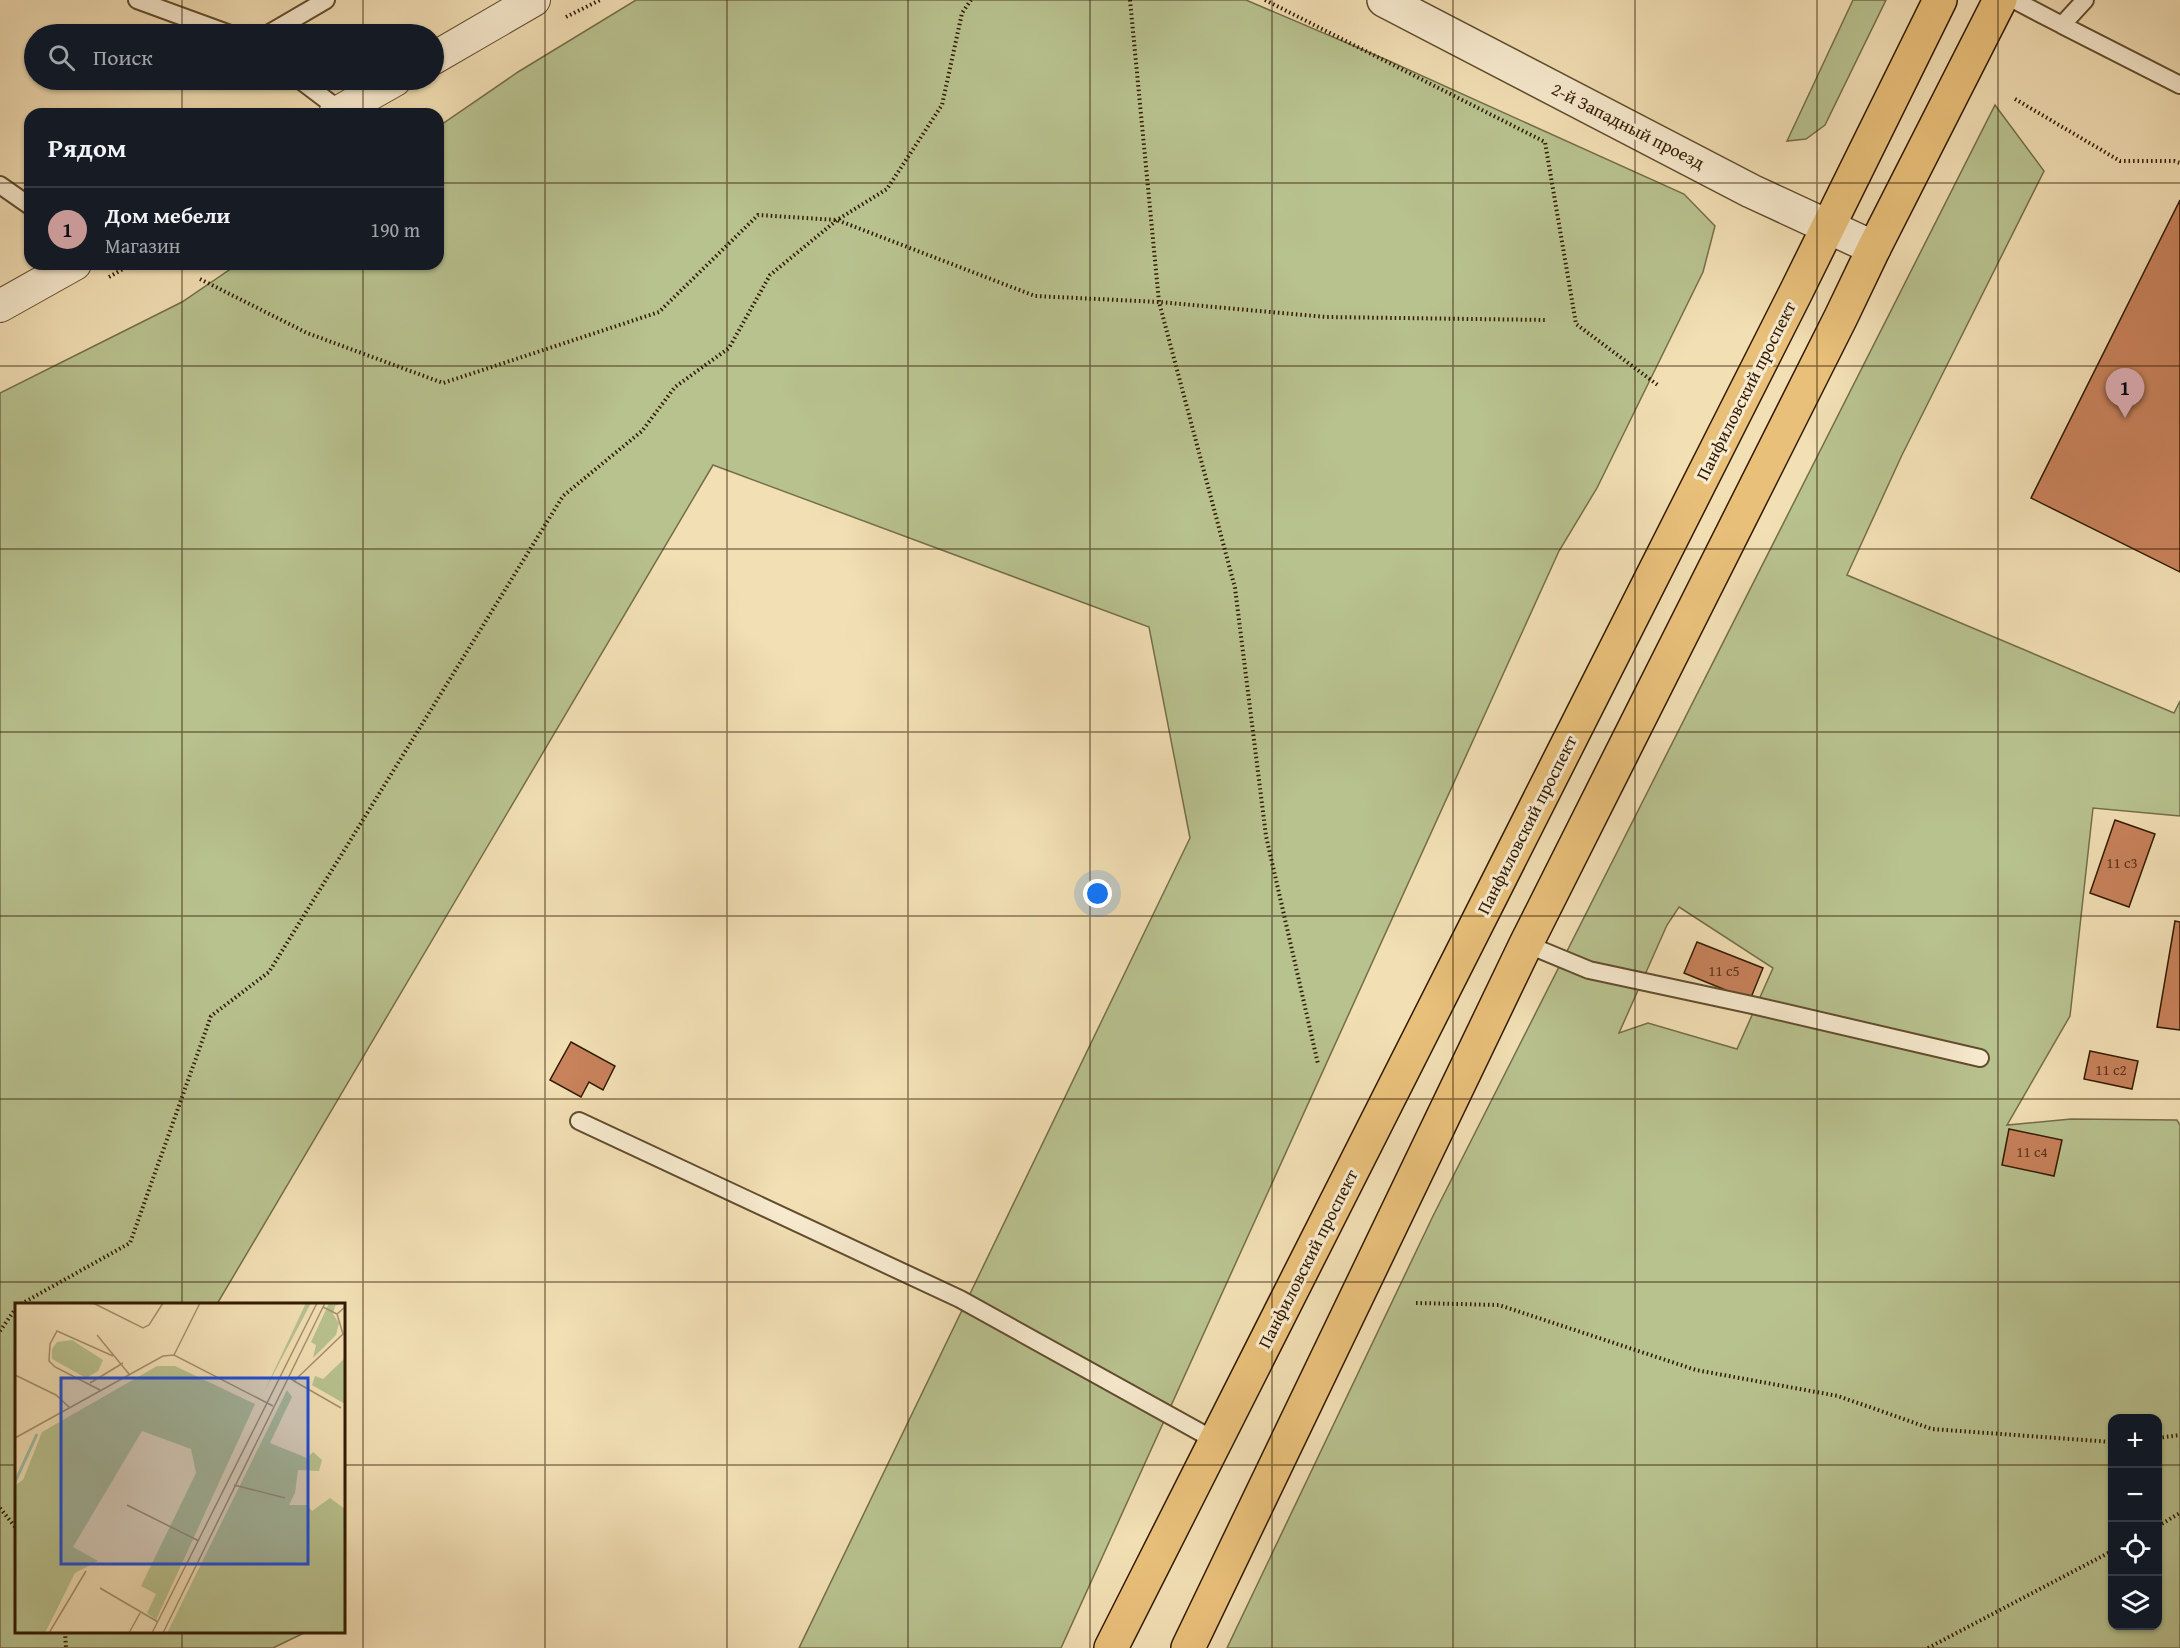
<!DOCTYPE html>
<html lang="ru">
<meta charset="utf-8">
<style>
body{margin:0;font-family:"Gentium Book Plus",serif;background:#20242c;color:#f1f3f6}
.controls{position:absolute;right:18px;bottom:18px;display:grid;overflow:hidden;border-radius:12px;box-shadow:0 2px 4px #0004}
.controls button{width:54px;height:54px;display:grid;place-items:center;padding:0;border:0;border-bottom:2px solid #363941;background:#171b24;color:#f1f3f6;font:30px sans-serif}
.you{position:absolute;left:1098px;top:894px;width:21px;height:21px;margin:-15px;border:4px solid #fff;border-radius:50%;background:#1a73e8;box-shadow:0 0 0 9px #1a73e833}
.badge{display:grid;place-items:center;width:39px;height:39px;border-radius:50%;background:#c59692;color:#111;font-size:20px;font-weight:700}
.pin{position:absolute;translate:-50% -50px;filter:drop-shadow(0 2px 3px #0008)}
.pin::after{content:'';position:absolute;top:32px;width:21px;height:18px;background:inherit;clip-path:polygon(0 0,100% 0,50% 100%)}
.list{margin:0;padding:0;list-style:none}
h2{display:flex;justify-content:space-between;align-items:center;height:78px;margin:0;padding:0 24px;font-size:26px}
h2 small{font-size:20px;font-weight:400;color:#9ea1a6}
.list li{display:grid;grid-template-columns:39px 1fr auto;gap:18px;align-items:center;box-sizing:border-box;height:84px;padding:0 24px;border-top:2px solid #363941}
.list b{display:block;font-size:22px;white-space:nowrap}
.list p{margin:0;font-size:20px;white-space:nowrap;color:#9ea1a6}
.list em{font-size:20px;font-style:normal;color:#9ea1a6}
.icon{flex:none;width:33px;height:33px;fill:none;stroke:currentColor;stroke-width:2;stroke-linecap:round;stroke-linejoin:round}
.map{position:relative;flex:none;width:2180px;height:1648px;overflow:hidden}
.search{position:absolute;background:#171b24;box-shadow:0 2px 4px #0004;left:24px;top:24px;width:420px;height:66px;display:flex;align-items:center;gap:15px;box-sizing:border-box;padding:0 21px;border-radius:33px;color:#9ea1a6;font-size:22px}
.panel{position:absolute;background:#171b24;box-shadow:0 2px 4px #0004;left:24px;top:108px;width:420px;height:162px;border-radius:18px}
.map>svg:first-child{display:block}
.green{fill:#b8c28f;stroke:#756e48;stroke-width:1.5;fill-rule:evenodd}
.building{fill:#c8825c;stroke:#321b00;stroke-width:1.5}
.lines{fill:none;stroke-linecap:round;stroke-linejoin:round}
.service-casing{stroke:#624c2d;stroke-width:20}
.minor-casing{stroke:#624c2d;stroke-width:34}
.tertiary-casing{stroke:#624c2d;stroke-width:36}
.primary-casing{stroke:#321b00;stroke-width:36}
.path{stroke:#321b00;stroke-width:4;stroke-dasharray:1.5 3;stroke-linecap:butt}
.service{stroke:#f7eace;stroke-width:16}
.minor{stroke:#f7eace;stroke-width:32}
.tertiary{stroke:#f7eace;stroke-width:33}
.primary{stroke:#e9c07a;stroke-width:33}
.grid{fill:none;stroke:#321b00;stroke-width:1.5;stroke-opacity:0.55}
.labels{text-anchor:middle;stroke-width:6;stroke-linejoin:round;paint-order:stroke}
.number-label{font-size:15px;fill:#583517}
.street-label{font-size:18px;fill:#321b00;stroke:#f7eace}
.inset-river{fill:none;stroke:#9cbda8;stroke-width:3}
.inset-road{fill:none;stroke:#a5916c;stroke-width:1.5}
.view{fill:#1d4ed8;fill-opacity:0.15;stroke:#1d4ed8;stroke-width:3}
.inset-edge{fill:none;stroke:#321b00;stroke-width:3}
</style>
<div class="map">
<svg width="2180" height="1648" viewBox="0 0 2180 1648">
<rect width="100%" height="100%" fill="#f2dfb4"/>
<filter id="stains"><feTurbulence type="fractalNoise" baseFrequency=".00333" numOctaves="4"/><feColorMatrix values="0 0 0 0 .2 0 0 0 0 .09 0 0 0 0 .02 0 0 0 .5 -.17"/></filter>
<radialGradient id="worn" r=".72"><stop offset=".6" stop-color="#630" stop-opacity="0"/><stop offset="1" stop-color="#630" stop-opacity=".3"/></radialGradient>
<path class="green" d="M636 0H1246L1387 60 1684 194 1715 226 1703 272 1597 488 1559 551 1061 1648H799L1190 838 1149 627 713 465 217 1304H16V1632H306L273 1648H0V393L182 302 238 264H438V127L518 72Z
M1853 0H1886L1825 125 1806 139 1787 141Z
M1995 105 2044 171 1902 455 1847 575 2174 713 2180 701V816L2093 808 2070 1016 2007 1125 2071 1119 2177 1120 2180 1125V1648H1227L1433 1216ZM1679 907 1773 968 1737 1049 1648 1023 1619 1033 1667 925ZM2112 1418H2158V1626H2112Z"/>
<path class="building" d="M2180 200V572L2031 498Z
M2115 820 2155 834 2129 907 2090 893Z
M2175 921 2180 922V1030L2157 1027Z
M1697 942 1763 968 1750 1000 1684 973Z
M571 1042 615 1066 603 1090 589 1082 581 1097 550 1080Z
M2090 1051 2138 1061 2132 1089 2084 1079Z
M2009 1129 2062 1140 2054 1176 2002 1165Z"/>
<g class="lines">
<g class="service-casing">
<path id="service" d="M137 0 230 34
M2014 0 2062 25 2085 0
M2062 25 2180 85
M268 34 326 0
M300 80 341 111
M0 185 30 206
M1526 944 1589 970 1752 1005 1980 1058
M579 1121 960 1299 1216 1441"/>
</g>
<g class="minor-casing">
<path id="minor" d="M434 58 534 0
M335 114 395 80
M0 306 75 264"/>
</g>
<g class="tertiary-casing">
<path id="tertiary" d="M1384 0 1751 191 1874 248"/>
</g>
<g class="primary-casing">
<path id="primary" d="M1111 1648 1796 292 1940 0
M1188 1648 1526 944 1841 317 1874 248 2000 0"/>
</g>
<path class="path" d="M1130 0 1159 302 1235 588 1266 836 1318 1064
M1265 0 1545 142 1576 324 1659 386
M566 17 600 0
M2015 99 2120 161H2174L2180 163
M109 277 132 264
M200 279 307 333 443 383 659 312 758 215 837 220 1035 296 1159 302 1326 317 1546 320
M1416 1303 1499 1305 1696 1370 1838 1396 1932 1429 2112 1442
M21 1304 130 1243 211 1016 269 972 563 496 642 431 675 387 729 348 770 275 837 220 887 189 942 105 962 13 971 0
M0 1331 16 1308
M2158 1438 2180 1435
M0 1508 16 1528
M2158 1526 2180 1513
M65 1632 66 1648
M1928 1648 2112 1551"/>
<use href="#service" class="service"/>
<use href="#minor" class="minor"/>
<use href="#tertiary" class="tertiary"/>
<use href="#primary" class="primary"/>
</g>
<path class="grid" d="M182 0V34M363 0V34M545 0V1648M727 0V1648M908 0V1648M1090 0V1648M1272 0V1648M1453 0V1648M1635 0V1648M1817 0V1648M1998 0V1648M182 80V114M363 80V114M0 183H30M438 183H2180M182 264V1304M363 264V1648M0 366H2180M0 549H2180M0 732H2180M0 916H2180M0 1099H2180M0 1282H2180M0 1465H16M344 1465H2112M2158 1465H2180M182 1632V1648"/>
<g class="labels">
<g class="number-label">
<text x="2122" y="868">11 с3</text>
<text x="1724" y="976">11 с5</text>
<text x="2111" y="1075">11 с2</text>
<text x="2032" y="1157">11 с4</text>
</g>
<g class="street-label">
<text transform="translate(1628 126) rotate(27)" y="6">2-й Западный проезд</text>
<text transform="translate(1746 391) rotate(-63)" y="6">Панфиловский проспект</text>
<text transform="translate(1527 825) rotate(-63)" y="6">Панфиловский проспект</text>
<text transform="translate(1308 1259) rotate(-63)" y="6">Панфиловский проспект</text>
</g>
</g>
<g transform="translate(15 1303)">
<rect width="330" height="330" fill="#f2dfb4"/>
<path d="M291 0H296L248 91ZM314 0H327L320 3 318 11 324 20 321 32 298 55 301 42 296 39ZM57 37 88 57 83 68 71 75 37 56V46L42 39ZM330 55V101L297 82 300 73 308 76ZM142 63H160L240 101 141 317 132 310 141 291 126 283 181 170 176 146 127 128 58 244 83 258 60 270 30 330H0V182L8 177 27 129ZM272 87 277 94 255 140 292 155 298 149 307 157 304 168 283 167 280 190 274 202H292L297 208 315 195 330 206V330H152Z" fill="#b8c28f"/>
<path class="inset-river" d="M0 179 22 131"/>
<path class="inset-road" d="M78 0 128 25 134 22 148 0M308 4 322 11 330 4M82 32 114 71M159 52 185 0M0 72 41 92 55 105M273 74 279 78 328 31 322 11M279 78 326 105M75 80 108 60M85 87 40 64 34 58 35 41 42 28 98 53M0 135 148 53 159 52 258 103M219 182 270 195M112 202 184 238M85 285 143 319M34 330 71 268M114 330 125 310M137 330 302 0M148 330 310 0"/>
<path class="view" d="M46 75H293V261H46Z"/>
<rect width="330" height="330" class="inset-edge"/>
</g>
<rect width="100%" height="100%" filter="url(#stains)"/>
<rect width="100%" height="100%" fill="url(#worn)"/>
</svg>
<div class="controls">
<button>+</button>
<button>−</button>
<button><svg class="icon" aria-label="locate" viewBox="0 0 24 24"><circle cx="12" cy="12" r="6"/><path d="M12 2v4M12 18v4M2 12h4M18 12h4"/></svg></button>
<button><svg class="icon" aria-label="layers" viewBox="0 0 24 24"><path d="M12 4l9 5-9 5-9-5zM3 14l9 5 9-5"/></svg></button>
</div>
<div class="you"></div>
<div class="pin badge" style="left:2125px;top:418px">1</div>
<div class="search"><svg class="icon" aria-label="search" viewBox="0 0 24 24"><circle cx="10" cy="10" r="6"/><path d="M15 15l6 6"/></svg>Поиск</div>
<section class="panel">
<h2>Рядом<small></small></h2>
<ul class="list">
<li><span class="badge">1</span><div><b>Дом мебели</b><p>Магазин</p></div><em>190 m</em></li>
</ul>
</section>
</div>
